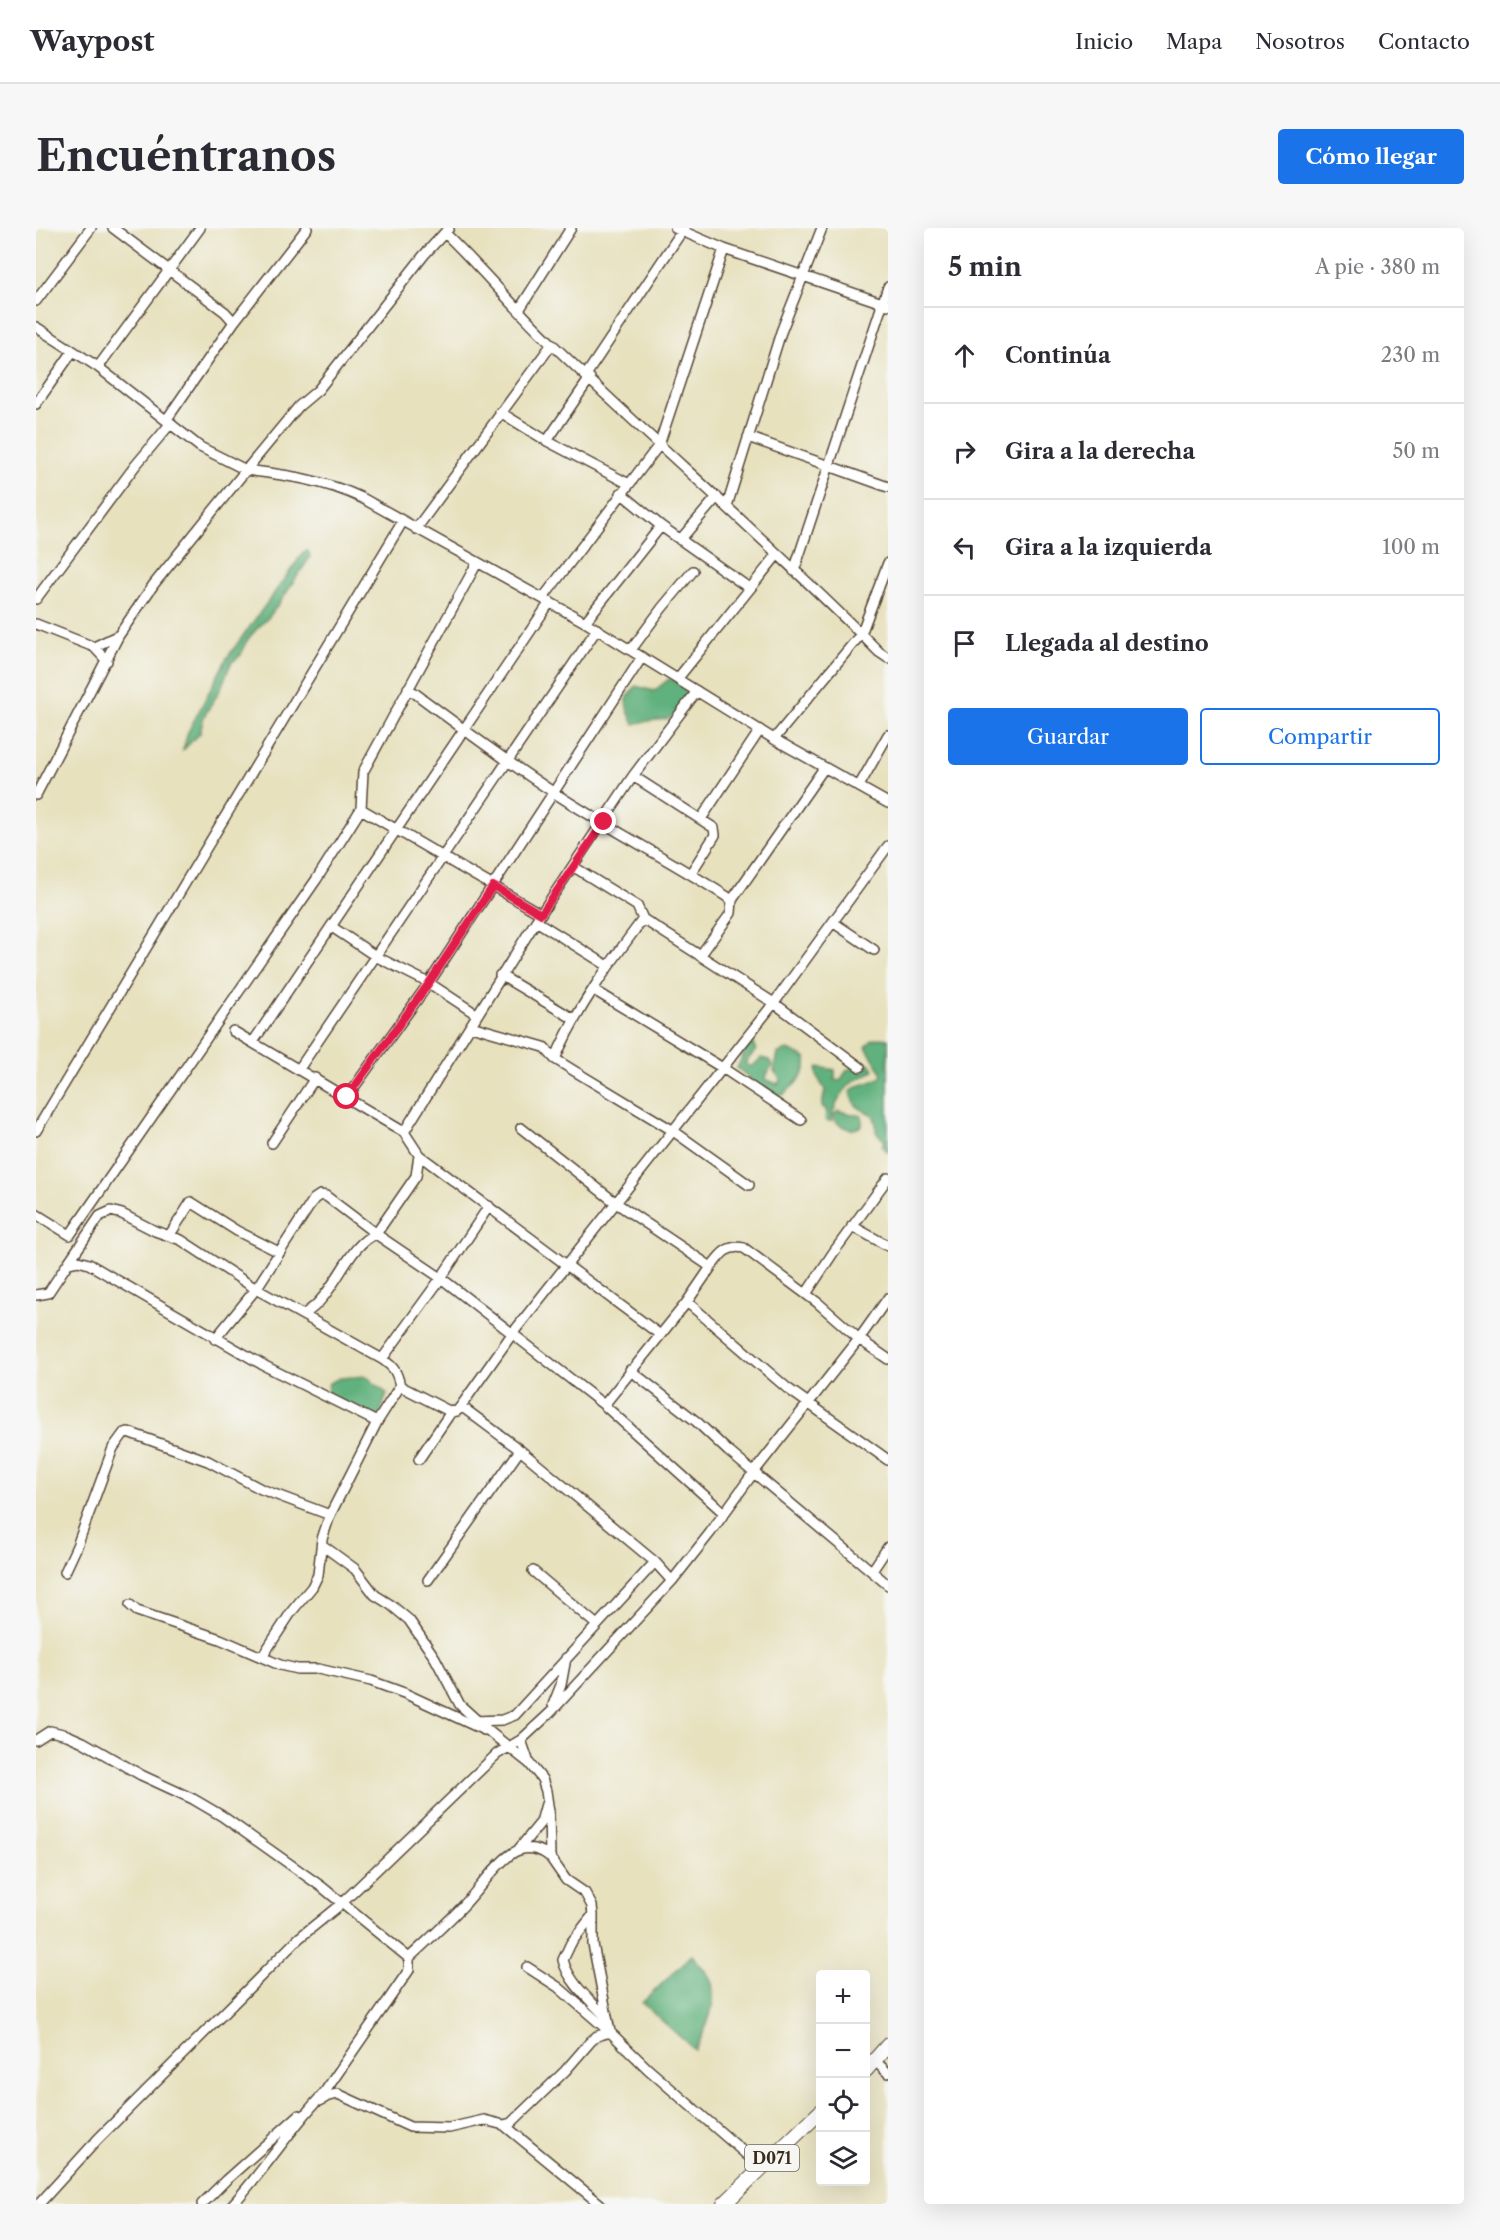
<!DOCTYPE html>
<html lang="es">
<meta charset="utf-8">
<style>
body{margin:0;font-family:"Libre Caslon Text",serif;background:#f7f7f7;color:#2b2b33}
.controls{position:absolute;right:18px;bottom:18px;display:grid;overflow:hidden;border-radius:6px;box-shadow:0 6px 24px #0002}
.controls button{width:54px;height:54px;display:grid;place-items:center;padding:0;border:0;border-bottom:2px solid #e1e1e2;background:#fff;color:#2b2b33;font:30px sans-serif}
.stop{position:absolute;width:18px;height:18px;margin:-14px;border:4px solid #e11d48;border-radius:50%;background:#fff}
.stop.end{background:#e11d48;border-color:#fff;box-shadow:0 2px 6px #0008}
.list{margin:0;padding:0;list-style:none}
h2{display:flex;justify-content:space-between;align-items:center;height:78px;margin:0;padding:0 24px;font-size:26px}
h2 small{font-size:20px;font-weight:400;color:#7c7c81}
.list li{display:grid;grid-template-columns:39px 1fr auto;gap:18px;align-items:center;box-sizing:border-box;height:96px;padding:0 24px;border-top:2px solid #e1e1e2}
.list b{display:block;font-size:22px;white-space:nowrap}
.list em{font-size:20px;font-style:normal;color:#7c7c81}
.actions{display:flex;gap:12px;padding:18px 24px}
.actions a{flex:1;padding:14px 0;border:2px solid #1a73e8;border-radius:6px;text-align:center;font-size:21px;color:#1a73e8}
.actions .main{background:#1a73e8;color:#fff}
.icon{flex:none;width:33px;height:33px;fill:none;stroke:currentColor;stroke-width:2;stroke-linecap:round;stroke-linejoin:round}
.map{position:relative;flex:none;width:852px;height:1976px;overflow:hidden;border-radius:6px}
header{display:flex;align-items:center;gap:36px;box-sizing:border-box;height:84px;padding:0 30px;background:#fff;border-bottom:2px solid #e1e1e2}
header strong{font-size:28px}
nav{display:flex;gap:33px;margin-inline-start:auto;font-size:21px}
.intro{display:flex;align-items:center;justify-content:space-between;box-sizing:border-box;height:144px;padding:0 36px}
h1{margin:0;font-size:42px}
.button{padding:15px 27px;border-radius:6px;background:#1a73e8;color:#fff;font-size:21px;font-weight:700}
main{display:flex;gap:36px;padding:0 36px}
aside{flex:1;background:#fff;border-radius:6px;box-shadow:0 6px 24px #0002}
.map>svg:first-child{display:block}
.forest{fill:#61b17d;stroke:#4e6e4e;stroke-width:1.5}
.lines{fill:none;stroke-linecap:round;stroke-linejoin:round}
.street-casing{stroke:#554536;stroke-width:12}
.primary-casing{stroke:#554536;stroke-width:16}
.street{stroke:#fff;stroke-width:9}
.primary{stroke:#fff;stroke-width:14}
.route{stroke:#e11d48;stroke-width:8}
.labels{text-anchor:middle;stroke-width:4.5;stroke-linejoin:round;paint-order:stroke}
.shield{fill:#f6f6f2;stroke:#73675e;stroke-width:1.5}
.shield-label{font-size:16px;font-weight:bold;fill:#3b2a1e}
</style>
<header>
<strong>Waypost</strong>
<nav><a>Inicio</a><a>Mapa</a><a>Nosotros</a><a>Contacto</a></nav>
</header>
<div class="intro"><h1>Encuéntranos</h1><a class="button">Cómo llegar</a></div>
<main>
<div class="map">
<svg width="852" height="1976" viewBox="0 0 852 1976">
<rect width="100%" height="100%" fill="#f6f6f2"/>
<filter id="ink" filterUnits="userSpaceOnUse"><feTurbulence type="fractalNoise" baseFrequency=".0167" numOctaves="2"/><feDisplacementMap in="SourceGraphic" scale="12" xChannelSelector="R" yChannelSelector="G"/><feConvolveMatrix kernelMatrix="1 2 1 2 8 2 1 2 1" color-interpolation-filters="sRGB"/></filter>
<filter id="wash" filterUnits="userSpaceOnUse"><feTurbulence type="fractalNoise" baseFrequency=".008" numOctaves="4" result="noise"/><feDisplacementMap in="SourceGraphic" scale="24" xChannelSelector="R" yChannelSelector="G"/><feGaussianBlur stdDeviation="1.35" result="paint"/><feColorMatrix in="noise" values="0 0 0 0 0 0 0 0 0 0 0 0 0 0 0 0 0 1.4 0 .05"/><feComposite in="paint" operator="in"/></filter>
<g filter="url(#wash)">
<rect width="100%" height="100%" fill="#e7e1be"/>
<path class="forest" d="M272 323 274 329C261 348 249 368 236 385 224 400 209 408 205 427L195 435 184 462 168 488 164 505 147 522 152 504 191 430 268 324Z
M633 451 645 455 653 463C645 499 627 488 598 496 589 478 586 474 600 458L618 463Z
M844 810 852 811V924L846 918 849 913 840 904V895L837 887C824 881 817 878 814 864 822 854 836 857 846 848 844 837 835 829 830 819L836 812Z
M717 816 720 822 709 835 712 838H717L725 830 733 832 736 837 729 851 741 856 744 853 743 849 738 843 742 825 752 822 770 830C773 846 758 857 747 867 730 867 724 861 713 850 710 846 705 844 701 840L711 819Z
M828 834 834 836 838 841C832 849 824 848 817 854 808 861 795 881 796 893H791L789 891 791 883 786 878 789 862C785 854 778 848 782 839L799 842V852L804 853 811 842Z
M802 883 826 888V897C817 905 807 900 799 893L798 887Z
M330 1148 351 1166 344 1185 337 1193 290 1169 293 1155 304 1150Z
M656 1727C661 1734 670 1742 674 1750 684 1773 669 1803 659 1822L606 1775Z"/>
</g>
<g filter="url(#ink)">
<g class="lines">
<g class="street-casing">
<path id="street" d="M77 0 189 84 198 94
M639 0 688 21 852 77
M409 5C446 41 479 81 516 116 624 220 738 318 843 424L852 430
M0 73 55 0
M483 82 535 0
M0 99 62 139 164 219 210 242 263 178 282 162 388 27 413 0
M62 139 164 0
M550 147 648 0
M0 176 37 123
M464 184 511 213 593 256
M131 191 198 94 271 0
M712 209 852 259
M511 213 554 150
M585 265 625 298 713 360
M691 278 745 104 786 0
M380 301 516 116
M644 312 681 269
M758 343 852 59
M507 370 623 217 688 21
M0 371 99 238 135 195
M549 394 625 298
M0 396 58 419 71 433
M58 419 83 407
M595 422 626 380 657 343
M642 450 741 327
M372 460C420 496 467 531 517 564 575 602 638 634 696 672
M738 511 825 406 852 335
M597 548 678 600 679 607 655 645
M823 558 852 507
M0 567 83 407 118 356 210 242C250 247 288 252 326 270L549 394 738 511 852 575
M325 581 505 686
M665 591 724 502
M607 691 738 775 824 839
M500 693 572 738
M798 695 838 722
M296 699 341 729 393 755 440 786
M664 728 695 685 696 672 788 540
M464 747 538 791
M558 762 685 839 765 892
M435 798 508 819 519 831 540 844 636 902 713 957
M197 803 368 904 383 927 623 1106
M217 814 514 374
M519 831C541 780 574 735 607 691L601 678 538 639
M263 841 561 401
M311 869 393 755 606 429
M485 900 580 975 675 1039 651 1074 568 1177
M0 903 367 293
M368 904 500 693 597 548 661 463
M236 915 279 850
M0 986 34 1007 280 652 325 581 327 544 441 335
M816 998 852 1018
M133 1008 155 974 201 1003 243 1024
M32 1035 64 988 75 983 86 986 119 1003 145 1012 220 1061 346 1131C358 1139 361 1144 364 1158L341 1194 294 1287 286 1311 282 1347 276 1359 256 1383 226 1429
M675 1039C684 1027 691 1016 708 1020L782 1075 823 1111 852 1131
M770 1066 797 1025 852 950
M0 1067 12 1065 32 1035 42 1033 53 1036 229 1138 341 1194
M651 1074 751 1160 852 1232
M268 1086C299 1069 311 1016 340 1006L380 948 383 927
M179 1111 220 1061 278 971 284 967 290 968 340 1006 405 1050 568 1177 688 1285
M346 1131 405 1050 453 978
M594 1142 661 1194 692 1223 852 1357
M364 1158 415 1184
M425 1178 484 1222 619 1334 636 1353
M383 1231 415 1184 421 1183 425 1178 476 1106 738 775 852 618
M286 1317 319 1341 339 1367 355 1377 373 1392 399 1430 424 1477 455 1505 493 1535 506 1551 510 1563 513 1584 514 1629 530 1652 549 1665 556 1678 557 1687V1716L574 1804 612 1841 726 1940
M497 1343 561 1397
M836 1343 852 1319
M29 1344 41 1318 77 1220 88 1205 92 1204 172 1233 225 1261 294 1287
M392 1352 484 1222
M94 1377 101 1383 184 1411 244 1437 261 1441H282L335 1453 368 1465 448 1502
M517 1477 525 1457 530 1430
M438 1493 466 1492 479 1487 619 1334
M0 1512 14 1503 31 1507 47 1514 105 1547 157 1571 186 1588 286 1659 373 1730V1742L288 1865C255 1900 229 1941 197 1976
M493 1535 485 1512 514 1485 636 1353 674 1305 718 1244 823 1111 852 1070
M482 1622 505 1594 510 1576
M557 1687 535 1715 527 1732C533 1755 554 1772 570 1789
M373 1730C391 1713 410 1696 427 1678 441 1664 466 1627 483 1622 494 1618 506 1622 514 1629
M839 1833 852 1845
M284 1873 292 1868 302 1866 374 1899 413 1900 448 1892 468 1897 475 1895 529 1843 555 1813 561 1808 574 1804 522 1759 491 1739
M468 1897 564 1976
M3 1976 62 1911 263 1710 305 1676 461 1526 485 1512
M166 1976 190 1952 263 1887"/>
</g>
<g class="primary-casing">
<path id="primary" d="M830 1842 852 1817
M688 1976 784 1884"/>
</g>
<use href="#street" class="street"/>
<use href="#primary" class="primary"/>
</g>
</g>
<g class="lines" filter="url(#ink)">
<path class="route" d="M311 869 393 755 457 658 505 686 568 594"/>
</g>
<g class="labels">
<rect class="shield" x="709" y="1917" width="54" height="26" rx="4.5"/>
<g class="shield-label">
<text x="736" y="1936">D071</text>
</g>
</g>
</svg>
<div class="controls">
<button>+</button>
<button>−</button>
<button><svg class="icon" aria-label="locate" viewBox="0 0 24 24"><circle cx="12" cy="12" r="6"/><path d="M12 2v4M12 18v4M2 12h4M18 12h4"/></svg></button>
<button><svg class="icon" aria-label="layers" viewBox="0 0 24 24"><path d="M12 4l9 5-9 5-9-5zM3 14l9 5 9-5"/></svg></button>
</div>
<div class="stop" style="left:311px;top:869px"></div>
<div class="stop end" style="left:568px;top:594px"></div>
</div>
<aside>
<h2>5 min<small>A pie · 380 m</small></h2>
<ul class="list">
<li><svg class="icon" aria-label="ahead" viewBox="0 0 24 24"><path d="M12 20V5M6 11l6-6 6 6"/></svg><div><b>Continúa</b></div><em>230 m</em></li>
<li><svg class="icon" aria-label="right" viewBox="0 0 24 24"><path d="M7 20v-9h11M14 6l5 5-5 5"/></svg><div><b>Gira a la derecha</b></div><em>50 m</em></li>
<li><svg class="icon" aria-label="left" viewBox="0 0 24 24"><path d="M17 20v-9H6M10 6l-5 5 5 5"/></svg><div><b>Gira a la izquierda</b></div><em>100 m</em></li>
<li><svg class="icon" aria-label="arrive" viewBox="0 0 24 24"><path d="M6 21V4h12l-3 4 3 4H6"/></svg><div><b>Llegada al destino</b></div></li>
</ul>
<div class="actions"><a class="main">Guardar</a><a>Compartir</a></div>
</aside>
</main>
